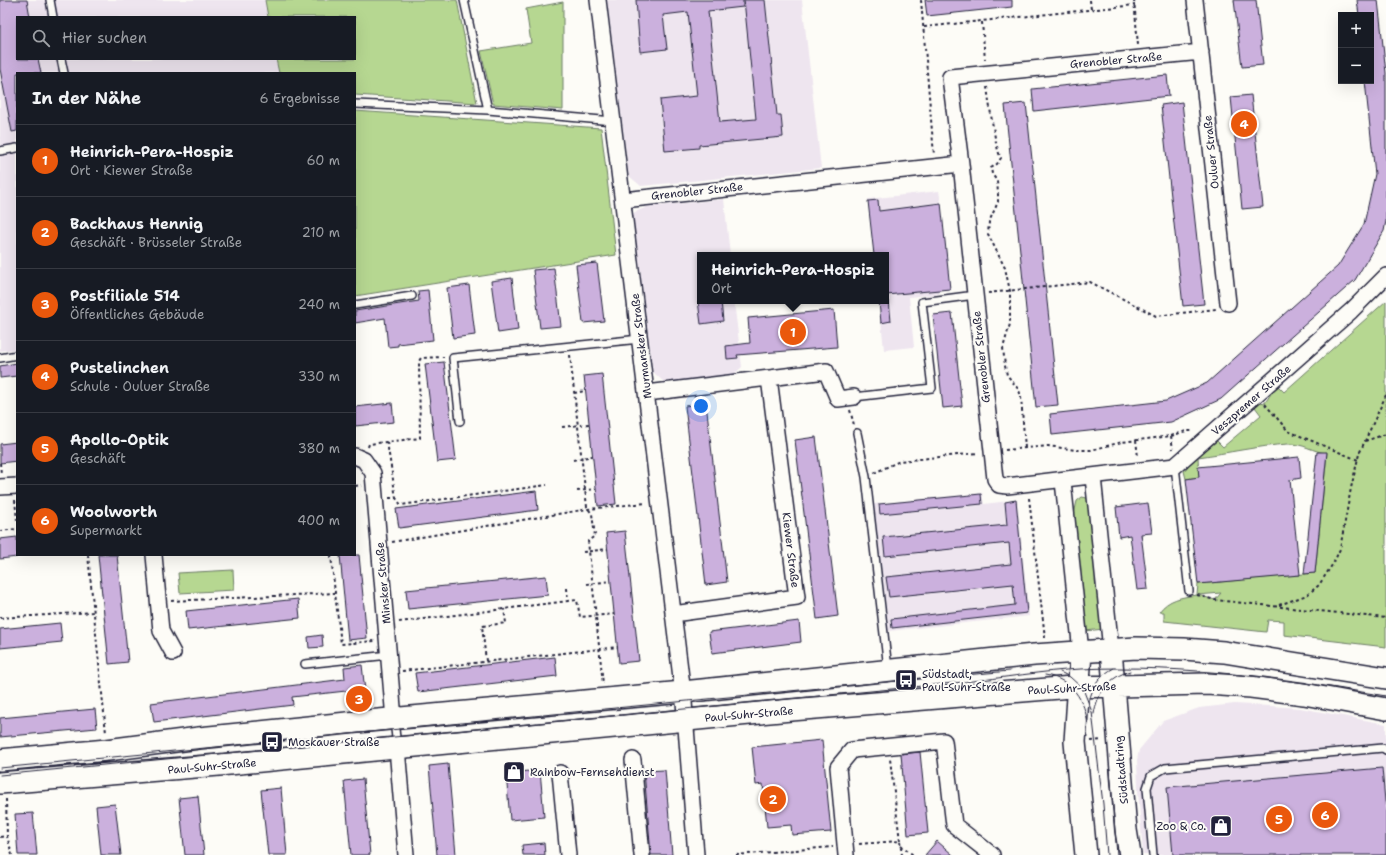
<!DOCTYPE html>
<html lang="de">
<meta charset="utf-8">
<style>
body{margin:0;font-family:"Shantell Sans",sans-serif;background:#242831;color:#f1f3f6}
.controls{position:absolute;right:12px;top:12px;display:grid;overflow:hidden;border-radius:0px;box-shadow:0 4px 16px #0002}
.controls button{width:36px;height:36px;display:grid;place-items:center;padding:0;border:0;border-bottom:1px solid #363941;background:#171b24;color:#f1f3f6;font:20px sans-serif}
.you{position:absolute;left:701px;top:406px;width:14px;height:14px;margin:-10px;border:3px solid #fff;border-radius:50%;background:#1a73e8;box-shadow:0 0 0 6px #1a73e833}
.badge{display:grid;place-items:center;width:26px;height:26px;border-radius:50%;background:#ea580c;color:#fff;font-size:13px;font-weight:700}
.pin{position:absolute;translate:-50% -50%;border:2px solid #fff;box-shadow:0 1px 4px #0006}
.popup{position:absolute;left:697px;top:252px;width:192px;height:52px;box-sizing:border-box;display:grid;place-content:center;border-radius:0px;background:#171b24;filter:drop-shadow(0 1px 3px #0005);font-size:13px;white-space:nowrap;color:#9ea1a6}
.popup b{font-size:15px;color:#f1f3f6}
.popup::after{content:'';position:absolute;left:50%;top:100%;margin-left:-8px;border:8px solid transparent;border-top-color:#171b24}
.list{margin:0;padding:0;list-style:none}
h2{display:flex;justify-content:space-between;align-items:center;height:52px;margin:0;padding:0 16px;font-size:17px}
h2 small{font-size:13px;font-weight:400;color:#9ea1a6}
.list li{display:grid;grid-template-columns:26px 1fr auto;gap:12px;align-items:center;box-sizing:border-box;height:72px;padding:0 16px;border-top:1px solid #363941}
.list b{display:block;font-size:15px;white-space:nowrap}
.list p{margin:0;font-size:13px;white-space:nowrap;color:#9ea1a6}
.list em{font-size:13px;font-style:normal;color:#9ea1a6}
.icon{flex:none;width:22px;height:22px;fill:none;stroke:currentColor;stroke-width:2;stroke-linecap:round;stroke-linejoin:round}
.map{position:relative;flex:none;width:1386px;height:855px;overflow:hidden}
.search{position:absolute;background:#171b24;box-shadow:0 4px 16px #0002;left:16px;top:16px;width:340px;height:44px;display:flex;align-items:center;gap:10px;box-sizing:border-box;padding:0 14px;border-radius:0px;color:#9ea1a6;font-size:15px}
.panel{position:absolute;background:#171b24;box-shadow:0 4px 16px #0002;left:16px;top:72px;width:340px;height:484px;border-radius:0px}
.map>svg:first-child{display:block}
.built{fill:#eee5ef}
.green{fill:#b6d791;stroke:#6c7c66;fill-rule:evenodd}
.building{fill:#cbb0dd;stroke:#22223b}
.lines{fill:none;stroke-linecap:round;stroke-linejoin:round}
.lane-casing{stroke:#22223b;stroke-width:10}
.street-casing{stroke:#22223b;stroke-width:18}
.secondary-casing{stroke:#22223b;stroke-width:24}
.path{stroke:#22223b;stroke-width:2;stroke-dasharray:3 3;stroke-linecap:butt}
.lane{stroke:#fdfcf7;stroke-width:7}
.street{stroke:#fdfcf7;stroke-width:15}
.secondary{stroke:#fdfcf7;stroke-width:21}
.tram{stroke:#22223b;stroke-width:1}
.labels{text-anchor:middle;stroke-width:4;stroke-linejoin:round;paint-order:stroke}
.street-label{font-size:11px;fill:#22223b;stroke:#fdfcf7}
.poi-label{font-size:11px;fill:#22223b;stroke:#fdfcf7;text-anchor:start}
</style>
<div class="map">
<svg width="1386" height="855" viewBox="0 0 1386 855">
<rect width="100%" height="100%" fill="#fdfcf7"/>
<filter id="ink" filterUnits="userSpaceOnUse"><feTurbulence type="fractalNoise" baseFrequency=".025" numOctaves="2"/><feDisplacementMap in="SourceGraphic" scale="8" xChannelSelector="R" yChannelSelector="G"/><feConvolveMatrix kernelMatrix="1 2 1 2 8 2 1 2 1" color-interpolation-filters="sRGB"/></filter>
<g filter="url(#ink)">
<path class="built" d="M0 0H265L268 17H17V59H276L279 73H17V349L0 351Z
M607 0H802L821 168 641 186 629 176Z
M939 191 941 203 939 294 909 297 914 347 884 350 879 301H886V255H874L868 199Z
M724 199 730 255H700V301H734L742 367 732 376 665 383 653 372 633 213 647 207Z
M982 493 984 504 1017 500 1029 616 889 631 874 504Z
M1235 704 1300 708 1386 724V855H1143L1138 790 1137 760 1139 750 1163 721 1199 708Z"/>
<path class="green" d="M265 0H457L477 103 355 95V73H279L276 59H355V17H268Z
M563 2V110L493 104 481 51 531 43 526 9Z
M355 111 601 128 616 255 355 296Z
M1386 301V647L1284 635V621L1268 620 1266 632 1164 621V612H1159C1168 599 1182 597 1197 595L1198 584 1315 573 1327 453C1313 452 1303 443 1288 444 1258 446 1228 453 1198 457L1199 477 1186 479 1184 471 1193 460 1217 441 1223 447 1261 415 1255 407 1260 402 1265 403 1272 392 1278 386 1284 392ZM1221 593 1215 600 1198 595Z
M1082 497 1087 498 1091 504 1104 629 1085 631 1073 519 1077 501Z
M233 570 234 590 180 593 178 573Z"/>
<path class="building" d="M0 0H27L30 17H17V59H38L41 73H17V131L12 132 0 69Z
M636 0H743V7L708 11 720 122 756 119 744 0H765L777 115H781L783 137 699 145V148L665 151 660 100 697 96 688 12 663 15 667 49 640 52Z
M925 0H1012V7L927 16Z
M1234 0H1256L1263 65 1242 67Z
M1357 0H1378L1386 73V221L1384 231 1355 280 1221 399 1171 422 1052 435 1050 414 1166 401 1207 383 1338 266 1364 224 1375 174 1365 81H1371V15H1359Z
M1167 75 1169 96 1034 111 1032 89Z
M1251 95 1263 207 1242 209 1231 97Z
M1182 102 1204 304 1183 306 1161 105Z
M1026 103 1058 405 1036 407 1005 105Z
M878 200 879 211 941 203 950 289 886 295V255H874L868 201Z
M597 263 604 321 583 323 576 265Z
M554 268 561 326 540 328 533 270Z
M512 278 518 330 498 333 491 281Z
M469 285 475 335 453 338 447 288Z
M428 290 433 340 398 344V346L388 347 385 318 355 323V311L419 301 418 291Z
M698 301H721L723 321 701 324Z
M879 301H889L891 321 881 323Z
M834 310 837 347 737 355 738 358 727 359 726 346 750 343 748 318Z
M952 313 962 406 943 408 933 315Z
M444 362 456 460 437 462 425 364Z
M17 363V376L0 378V366Z
M602 374 616 504 598 506 584 376Z
M392 403 394 422 355 426V407Z
M706 403 727 582 706 585 685 406Z
M816 437 838 616 817 619 795 440Z
M17 442V461L0 463V444Z
M1317 452H1327L1315 573 1304 574Z
M1299 457 1301 478 1290 480 1300 575 1198 584 1186 479 1199 477 1198 467Z
M536 491 538 510 399 528 396 509Z
M981 494 982 504 880 514 879 504Z
M1016 500 1027 613 892 628 891 619 1015 605 1013 584 889 597 886 577 1011 564 1009 543 885 556 883 537 1007 525 1005 502Z
M1148 503 1152 533 1141 534 1148 589 1137 590 1130 535 1119 537 1116 507Z
M625 531 639 661 619 663 606 533Z
M17 537V557L0 559V539Z
M98 555H117L128 662 109 664Z
M340 555H359L367 638 348 640Z
M546 576 548 595 408 609 406 590Z
M298 599 300 618 188 630 186 611Z
M799 621 801 642 712 653 709 632Z
M60 623 62 642 0 648V629Z
M322 635 323 647 309 648 308 637Z
M555 657 557 676 418 692 415 673Z
M362 665 366 700 348 702 346 691 292 697 293 705 154 722 151 703 345 679 344 667Z
M95 709 97 728 0 737V718Z
M822 740 831 832 792 835 791 825 767 827 763 784 756 785 752 747Z
M920 752 928 833 908 835 901 754Z
M448 764 456 855H437L429 766Z
M1382 768 1386 812V855H1173L1167 787Z
M540 770 544 817 510 820 506 773Z
M665 770 672 855H651L644 771Z
M363 779 370 855H351L344 781Z
M281 788 287 855H268L261 790Z
M198 796 204 855H185L179 798Z
M115 804 121 855H101L96 806Z
M33 813 37 855H18L15 814Z
M937 841 953 855H925Z
M544 843 545 855H523L522 845Z"/>
<g class="lines">
<g class="lane-casing">
<path id="lane" d="M50 0 53 17
M464 0 488 110
M61 59 64 73
M355 104 488 110 613 121
M0 151 17 148
M355 305 412 296
M0 358 17 355
M854 397 932 388 922 302 975 295
M460 421 453 358 640 339
M857 433 866 477 888 669
M1175 466 1189 591
M305 664 389 655
M394 720 397 747
M1153 855 1147 788 1151 776 1165 768 1383 748 1386 750"/>
</g>
<g class="street-casing">
<path id="street" d="M598 0 684 702 696 855
M1195 0 1228 303
M961 164 995 479 999 485 1007 486 1175 466 1351 311 1386 276
M623 200 961 164 950 77 1201 52
M647 393 826 371 838 399 854 397
M355 456 364 460 373 473 394 719
M1093 477 1111 650
M1063 481 1081 652
M0 487 17 486
M154 555 161 631 173 653
M673 614 797 597 769 378
M397 748 406 855
M633 760 642 855
M560 773 568 855
M846 855 838 767 852 750 944 741 954 825 992 855"/>
</g>
<g class="secondary-casing">
<path id="secondary" d="M1111 650 1126 830 1130 855
M1081 652 1075 742 1086 855
M0 760 107 750 199 738 357 722 683 692 1034 655 1136 648 1184 649 1224 652 1386 678
M0 783 219 765 791 710 1072 687 1207 684 1251 687 1304 694 1386 709"/>
</g>
<path class="path" d="M921 0 934 155
M1090 0 1091 10
M1134 0 1138 45
M982 22 985 60
M924 27 1135 5
M987 87C989 101 995 148 1001 158L997 164 991 168 992 174 997 181 998 193V202L989 222 988 234 1005 268 1010 291V324L1003 348 1005 366 1007 375 1019 390 1021 397 1025 448
M988 293 1090 282 1156 316 1216 309
M570 355 587 507 592 514 595 536 588 541 603 684
M574 393 585 391
M1265 404 1288 431 1358 460
M850 410 854 425
M562 427 589 424
M1171 436 1173 449
M1136 440 1138 457
M1365 441 1386 434
M387 442 396 498
M368 447 369 444 420 438 419 361 421 358 444 357
M1005 450 1048 446 1076 450H1091L1122 442 1171 436 1186 431H1193
M573 460 592 456
M0 463 1 474
M874 473 900 461 978 453
M355 486 362 485
M577 491 596 489
M389 498H396L401 505 547 485
M1029 498 1045 638
M15 500 17 520
M0 531 17 529
M392 542 588 509 646 503
M583 552 608 549
M88 555 106 733
M331 555 335 593
M587 584 611 581
M567 588 568 601 577 600 580 617 614 614
M1197 595 1215 600 1386 618
M171 601 335 593 341 644 375 641
M1279 605 1307 595 1319 585 1334 562 1340 549 1351 488 1359 454 1386 395
M0 618 94 612
M399 622 568 601
M486 661 482 626 506 623 504 609
M402 671 618 647
M1091 741 1102 740
M6 799 7 836 12 855
M0 837 7 836
M900 841 902 855
M859 844 900 841 890 759
M901 845 913 855
M736 855 833 847"/>
<use href="#lane" class="lane"/>
<use href="#street" class="street"/>
<use href="#secondary" class="secondary"/>
<path class="tram" d="M1060 672 1070 677 1083 689 1092 712 1103 804 1107 855
M1045 675C1072 679 1085 700 1088 725
M1089 702C1092 687 1100 675 1114 668
M1094 714C1097 693 1109 677 1130 671
M0 768 841 686 1010 671
M1110 769 1117 855
M0 775 964 682C1003 678 1042 671 1081 669 1184 664 1285 679 1386 696"/>
</g>
</g>
<defs>
<g id="bus-square" transform="scale(1.15)"><rect x="-9" y="-9" width="18" height="18" rx="4" fill="#22223b" stroke="#fdfcf7"/><path d="M-5-6H5V4H4V6H2V4H-2V6H-4V4H-5ZM-3.5-4V0h7V-4ZM-3.5 1.2v1.5H-2V1.2ZM2 1.2v1.5H3.5V1.2Z" fill="#fff"/></g>
<g id="shop-square" transform="scale(1.15)"><rect x="-9" y="-9" width="18" height="18" rx="4" fill="#22223b" stroke="#fdfcf7"/><path d="M-5-2.5h2.3a2.7 3.5 0 0 1 5.4 0H5L5.5 6h-11ZM-1.5-2.5h3a1.5 2.3 0 0 0-3 0Z" fill="#fff"/></g>
</defs>
<g fill-rule="evenodd">
<use href="#bus-square" x="906" y="680"/>
<use href="#bus-square" x="272" y="742"/>
<use href="#shop-square" x="514" y="772"/>
<use href="#shop-square" x="1221" y="826"/>
</g>
<g class="labels">
<g class="street-label">
<text transform="translate(1116 60) rotate(-5)" y="4">Grenobler Straße</text>
<text transform="translate(1211 152) rotate(-96)" y="4">Ouluer Straße</text>
<text transform="translate(697 191) rotate(-6)" y="4">Grenobler Straße</text>
<text transform="translate(641 346) rotate(-97)" y="4">Murmansker Straße</text>
<text transform="translate(981 357) rotate(-96)" y="4">Grenobler Straße</text>
<text transform="translate(1251 400) rotate(-41)" y="4">Veszpremer Straße</text>
<text transform="translate(791 550) rotate(83)" y="4">Kiewer Straße</text>
<text transform="translate(383 583) rotate(-95)" y="4">Minsker Straße</text>
<text transform="translate(1072 688) rotate(-3)" y="4">Paul-Suhr-Straße</text>
<text transform="translate(749 714) rotate(-5)" y="4">Paul-Suhr-Straße</text>
<text transform="translate(212 766) rotate(-5)" y="4">Paul-Suhr-Straße</text>
<text transform="translate(1121 770) rotate(-95)" y="4">Südstadtring</text>
</g>
<g class="poi-label">
<text x="922" y="678">Südstadt,<tspan x="922" dy="13">Paul-Suhr-Straße</tspan></text>
<text x="288" y="746">Moskauer Straße</text>
<text x="530" y="776">Rainbow-Fernsehdienst</text>
<text x="1206" y="830" text-anchor="end">Zoo &amp; Co.</text>
</g>
</g>
</svg>
<div class="controls">
<button>+</button>
<button>−</button>
</div>
<div class="you"></div>
<div class="pin badge" style="left:793px;top:332px">1</div>
<div class="popup"><b>Heinrich-Pera-Hospiz</b>Ort</div>
<div class="pin badge" style="left:773px;top:799px">2</div>
<div class="pin badge" style="left:359px;top:699px">3</div>
<div class="pin badge" style="left:1244px;top:124px">4</div>
<div class="pin badge" style="left:1279px;top:819px">5</div>
<div class="pin badge" style="left:1325px;top:815px">6</div>
<div class="search"><svg class="icon" aria-label="search" viewBox="0 0 24 24"><circle cx="10" cy="10" r="6"/><path d="M15 15l6 6"/></svg>Hier suchen</div>
<section class="panel">
<h2>In der Nähe<small>6 Ergebnisse</small></h2>
<ul class="list">
<li><span class="badge">1</span><div><b>Heinrich-Pera-Hospiz</b><p>Ort · Kiewer Straße</p></div><em>60 m</em></li>
<li><span class="badge">2</span><div><b>Backhaus Hennig</b><p>Geschäft · Brüsseler Straße</p></div><em>210 m</em></li>
<li><span class="badge">3</span><div><b>Postfiliale 514</b><p>Öffentliches Gebäude</p></div><em>240 m</em></li>
<li><span class="badge">4</span><div><b>Pustelinchen</b><p>Schule · Ouluer Straße</p></div><em>330 m</em></li>
<li><span class="badge">5</span><div><b>Apollo-Optik</b><p>Geschäft</p></div><em>380 m</em></li>
<li><span class="badge">6</span><div><b>Woolworth</b><p>Supermarkt</p></div><em>400 m</em></li>
</ul>
</section>
</div>
